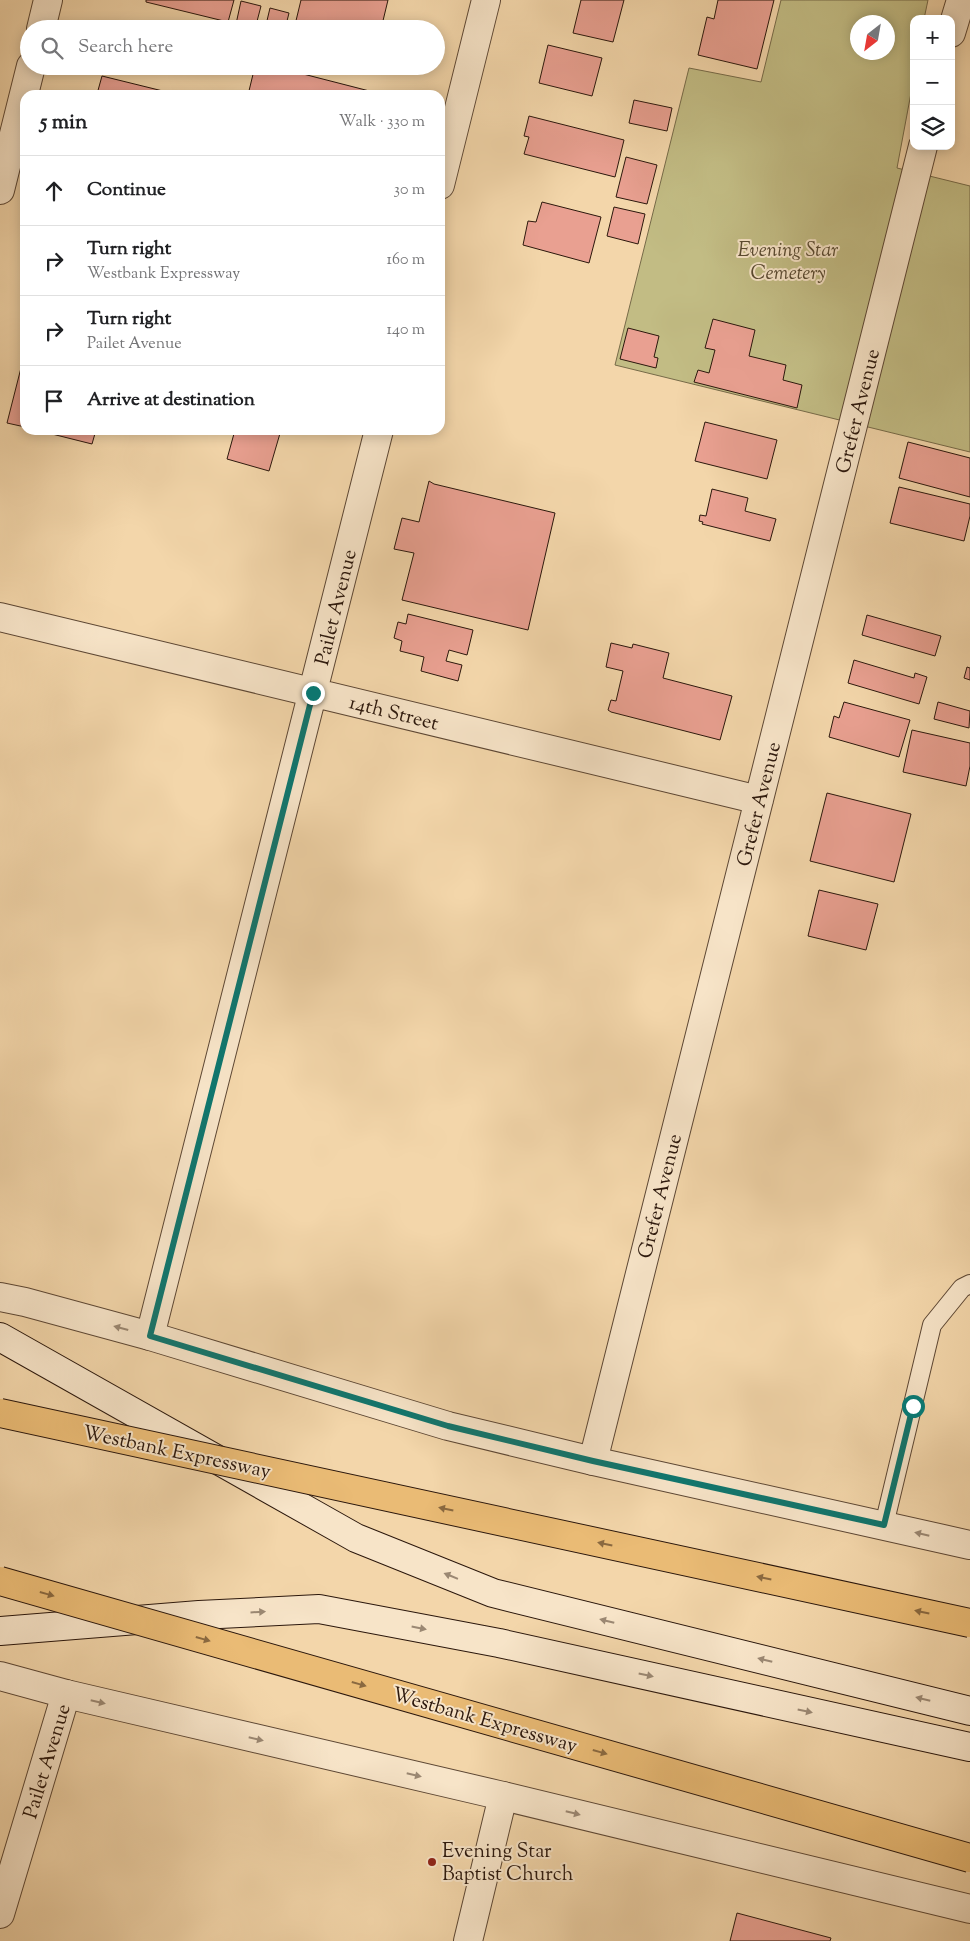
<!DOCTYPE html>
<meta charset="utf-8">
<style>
body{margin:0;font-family:"Sorts Mill Goudy",serif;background:#f2f2f2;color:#202124}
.controls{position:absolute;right:15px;top:15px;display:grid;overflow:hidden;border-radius:10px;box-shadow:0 2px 12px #0003}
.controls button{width:45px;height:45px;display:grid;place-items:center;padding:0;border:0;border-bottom:1px solid #e0e0e0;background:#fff;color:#202124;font:25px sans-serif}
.compass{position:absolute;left:850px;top:15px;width:45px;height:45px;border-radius:50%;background:#fff;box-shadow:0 2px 12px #0003;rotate:211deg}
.stop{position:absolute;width:15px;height:15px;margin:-11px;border:4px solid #0f766e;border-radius:50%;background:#fff}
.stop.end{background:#0f766e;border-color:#fff;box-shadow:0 1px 5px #0008}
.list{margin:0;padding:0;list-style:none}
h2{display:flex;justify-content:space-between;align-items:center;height:65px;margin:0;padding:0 20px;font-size:21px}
h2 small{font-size:16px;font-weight:400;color:#757577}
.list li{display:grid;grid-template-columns:32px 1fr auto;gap:15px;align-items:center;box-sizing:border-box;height:70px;padding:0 20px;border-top:1px solid #e0e0e0}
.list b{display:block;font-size:19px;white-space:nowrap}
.list p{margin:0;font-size:16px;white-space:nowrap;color:#757577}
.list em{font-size:16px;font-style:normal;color:#757577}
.icon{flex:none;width:28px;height:28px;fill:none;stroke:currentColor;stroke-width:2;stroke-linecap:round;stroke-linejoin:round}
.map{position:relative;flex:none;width:970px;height:1941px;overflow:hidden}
.search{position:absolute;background:#fff;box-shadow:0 2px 12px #0003;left:20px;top:20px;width:425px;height:55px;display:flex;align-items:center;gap:12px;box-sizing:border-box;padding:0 18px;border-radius:28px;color:#757577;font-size:19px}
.panel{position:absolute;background:#fff;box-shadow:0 2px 12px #0003;left:20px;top:90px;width:425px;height:345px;border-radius:15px}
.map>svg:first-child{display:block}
.green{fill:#c2bc84;stroke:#766a48;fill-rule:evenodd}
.building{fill:#e9a091;stroke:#2b170c}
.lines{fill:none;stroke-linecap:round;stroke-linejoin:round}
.service-casing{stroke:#5d4734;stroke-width:20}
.minor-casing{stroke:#5d4734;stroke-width:30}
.tertiary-casing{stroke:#5d4734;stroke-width:30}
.secondary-casing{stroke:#2b170c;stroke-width:30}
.service{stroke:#f7e4c8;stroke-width:18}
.minor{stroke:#f7e4c8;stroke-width:28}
.tertiary{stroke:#f7e4c8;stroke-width:28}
.secondary{stroke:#f7e4c8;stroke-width:28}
.motorway-bridge-casing{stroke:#2b170c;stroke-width:30;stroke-linecap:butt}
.motorway-bridge{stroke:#eabb75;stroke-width:28}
.oneway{fill:#9b8873}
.oneway2{fill:#8a6940}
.route{stroke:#0f766e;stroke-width:6}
.poi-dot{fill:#8f2418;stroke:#f7e4c8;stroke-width:2}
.labels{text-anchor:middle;stroke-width:4;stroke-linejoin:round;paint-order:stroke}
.park-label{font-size:20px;font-style:italic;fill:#584930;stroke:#f7e4c8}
.street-label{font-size:20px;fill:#2b170c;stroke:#f7e4c8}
.poi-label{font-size:20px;fill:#2b170c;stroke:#f7e4c8;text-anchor:start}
</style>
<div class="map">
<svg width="970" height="1941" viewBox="0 0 970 1941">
<rect width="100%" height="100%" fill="#f3d6aa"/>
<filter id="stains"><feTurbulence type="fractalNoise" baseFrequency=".004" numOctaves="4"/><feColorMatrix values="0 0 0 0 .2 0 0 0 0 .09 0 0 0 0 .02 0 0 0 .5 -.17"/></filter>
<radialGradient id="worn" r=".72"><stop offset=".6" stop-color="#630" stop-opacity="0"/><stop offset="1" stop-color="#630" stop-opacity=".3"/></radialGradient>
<path class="green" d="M781 0H928L924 19H914V77L897 168 970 186V452L615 365 689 68 761 82ZM858 22H888V52H858Z"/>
<path class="building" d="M146 0H234L228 22 146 2Z
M301 0H388L381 29H294Z
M581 0H624L613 42 573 33Z
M718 0H774L757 69 698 55 707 17 714 19Z
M241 1 261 6 255 29 236 24Z
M270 8 289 13 285 29H265Z
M548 45 602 58 592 96 539 83Z
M255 66H272L385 95H248Z
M102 76 175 94 174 95H88L89 92 97 94Z
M634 100 672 108 667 131 629 123Z
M529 116 624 140 615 177 524 154 529 137 524 136Z
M626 157 657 165 647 204 616 197Z
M542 202 601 217 589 263 523 245 528 221 536 222Z
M614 207 645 214 638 244 607 236Z
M713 319 755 330 749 356 786 365 783 380 802 385 797 408 694 382 698 370 709 373 715 350 705 348Z
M628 328 659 336 654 357 658 358 656 368 620 359Z
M23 360H25V427L7 423Z
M705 422 777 440 767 479 695 461Z
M36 430H96L92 444Z
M235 430H281L269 471 227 459Z
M908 442 970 458V497L899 478Z
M429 481 434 484 555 513 528 630 402 600 414 553 394 549 402 518 419 522Z
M899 487 970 504V516L964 541 890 523Z
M712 489 748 498 745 511 776 519 770 541 702 524 703 522 699 521 700 515 706 516Z
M408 614 473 630 467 655 449 650 446 661 462 665 458 681 421 671 424 657 400 651 402 641 394 638 398 622 406 624Z
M867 615 941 636 935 656 862 635Z
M611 643 632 648 633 644 669 653 663 678 732 696 720 740 611 712 608 710 611 700 616 701 623 671 606 667Z
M854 660 914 678 915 673 927 677 919 704 848 683Z
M967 667 970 668V680L964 678Z
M844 702 910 720 899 757 829 737 834 716 839 718Z
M938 702 970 711 969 728 934 719Z
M912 730 970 743V766L966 786 903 772Z
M827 793 911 814 894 882 810 861Z
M819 890 878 904 866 950 808 936Z
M737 1913 831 1938 830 1941H730Z"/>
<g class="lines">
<g class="service-casing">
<path id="service" d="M884 1525 932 1325 962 1288 970 1284"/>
</g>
<g class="minor-casing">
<path id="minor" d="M41 29 48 0
M951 33 961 0
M440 185 486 0
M0 190 31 66
M0 617 759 800
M150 1336 379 430
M593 1461 923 146
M0 1914 66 1694
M468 1941 503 1796"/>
</g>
<g class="tertiary-casing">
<path id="tertiary" d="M0 1297 25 1302 150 1336 448 1426 593 1461 970 1545
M0 1676 66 1694 503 1796 970 1909"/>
</g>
<g class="secondary-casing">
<path id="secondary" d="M0 1337 356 1538 493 1593 970 1711
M0 1631 199 1615 319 1609 499 1643 970 1747"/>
</g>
<use href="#service" class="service"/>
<use href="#minor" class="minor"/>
<use href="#tertiary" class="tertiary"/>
<use href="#secondary" class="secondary"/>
<g class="motorway-bridge-casing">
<path id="motorway-bridge" d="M0 1413 970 1623
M0 1581 970 1858"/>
</g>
<use href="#motorway-bridge" class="motorway-bridge"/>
</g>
<defs><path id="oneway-solid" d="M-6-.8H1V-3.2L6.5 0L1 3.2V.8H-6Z" transform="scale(1.25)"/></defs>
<g class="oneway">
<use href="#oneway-solid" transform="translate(121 1328) rotate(-165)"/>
<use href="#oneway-solid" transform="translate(922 1534) rotate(-167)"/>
<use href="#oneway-solid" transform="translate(451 1576) rotate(-158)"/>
<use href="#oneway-solid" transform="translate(258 1612) rotate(-3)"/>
<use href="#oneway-solid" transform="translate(607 1621) rotate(-166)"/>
<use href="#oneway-solid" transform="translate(419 1628) rotate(11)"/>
<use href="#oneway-solid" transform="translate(765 1660) rotate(-166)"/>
<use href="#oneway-solid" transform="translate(646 1675) rotate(12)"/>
<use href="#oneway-solid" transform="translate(923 1699) rotate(-166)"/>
<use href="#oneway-solid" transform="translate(98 1702) rotate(13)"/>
<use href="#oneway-solid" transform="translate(805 1711) rotate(12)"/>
<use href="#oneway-solid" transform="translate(256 1739) rotate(13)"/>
<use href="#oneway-solid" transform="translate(414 1775) rotate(13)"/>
<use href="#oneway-solid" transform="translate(573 1813) rotate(14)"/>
</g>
<g class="oneway2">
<use href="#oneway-solid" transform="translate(446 1509) rotate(-168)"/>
<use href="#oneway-solid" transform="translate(605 1544) rotate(-168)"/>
<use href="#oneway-solid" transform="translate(764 1578) rotate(-168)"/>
<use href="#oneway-solid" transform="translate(47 1594) rotate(16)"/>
<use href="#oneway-solid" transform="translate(922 1612) rotate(-168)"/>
<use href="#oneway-solid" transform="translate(203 1639) rotate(16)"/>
<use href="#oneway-solid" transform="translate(359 1684) rotate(16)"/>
<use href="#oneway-solid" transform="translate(600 1752) rotate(16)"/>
</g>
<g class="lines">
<path class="route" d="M313 693 150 1336 448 1426 593 1461 884 1525 913 1406"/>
</g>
<circle class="poi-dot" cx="432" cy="1862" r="5"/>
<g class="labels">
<g class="park-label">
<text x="788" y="256">Evening Star<tspan x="788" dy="23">Cemetery</tspan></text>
</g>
<g class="street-label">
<text transform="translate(857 411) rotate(-76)" y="7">Grefer Avenue</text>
<text transform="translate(335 607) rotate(-76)" y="7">Pailet Avenue</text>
<text transform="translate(394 712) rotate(14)" y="7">14th Street</text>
<text transform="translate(758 804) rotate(-76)" y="7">Grefer Avenue</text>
<text transform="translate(659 1196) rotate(-76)" y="7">Grefer Avenue</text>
<text transform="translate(177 1451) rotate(12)" y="7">Westbank Expressway</text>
<text transform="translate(485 1719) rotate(16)" y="7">Westbank Expressway</text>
<text transform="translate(46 1761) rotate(-73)" y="7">Pailet Avenue</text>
</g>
<g class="poi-label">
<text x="442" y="1857">Evening Star<tspan x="442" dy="23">Baptist Church</tspan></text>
</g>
</g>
<rect width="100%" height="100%" filter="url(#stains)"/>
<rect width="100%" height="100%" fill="url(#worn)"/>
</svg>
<div class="controls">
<button>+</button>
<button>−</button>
<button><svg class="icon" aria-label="layers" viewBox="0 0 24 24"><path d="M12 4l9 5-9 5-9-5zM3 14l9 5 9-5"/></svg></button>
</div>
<svg class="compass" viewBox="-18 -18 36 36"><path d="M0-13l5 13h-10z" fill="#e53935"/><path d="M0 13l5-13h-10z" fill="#757577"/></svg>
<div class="stop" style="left:913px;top:1406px"></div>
<div class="stop end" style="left:313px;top:693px"></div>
<div class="search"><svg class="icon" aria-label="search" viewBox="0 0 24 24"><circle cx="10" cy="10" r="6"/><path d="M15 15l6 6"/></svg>Search here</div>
<section class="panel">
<h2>5 min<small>Walk · 330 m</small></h2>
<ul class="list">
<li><svg class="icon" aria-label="ahead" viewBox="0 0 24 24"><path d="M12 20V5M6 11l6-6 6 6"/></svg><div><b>Continue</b></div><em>30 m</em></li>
<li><svg class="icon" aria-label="right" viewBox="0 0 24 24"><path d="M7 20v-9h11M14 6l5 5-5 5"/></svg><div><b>Turn right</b><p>Westbank Expressway</p></div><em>160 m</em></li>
<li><svg class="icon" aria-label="right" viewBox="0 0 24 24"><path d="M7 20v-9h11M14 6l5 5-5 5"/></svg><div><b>Turn right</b><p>Pailet Avenue</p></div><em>140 m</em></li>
<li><svg class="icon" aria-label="arrive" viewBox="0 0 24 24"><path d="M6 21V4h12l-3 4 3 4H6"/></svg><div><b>Arrive at destination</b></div></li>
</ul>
</section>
</div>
